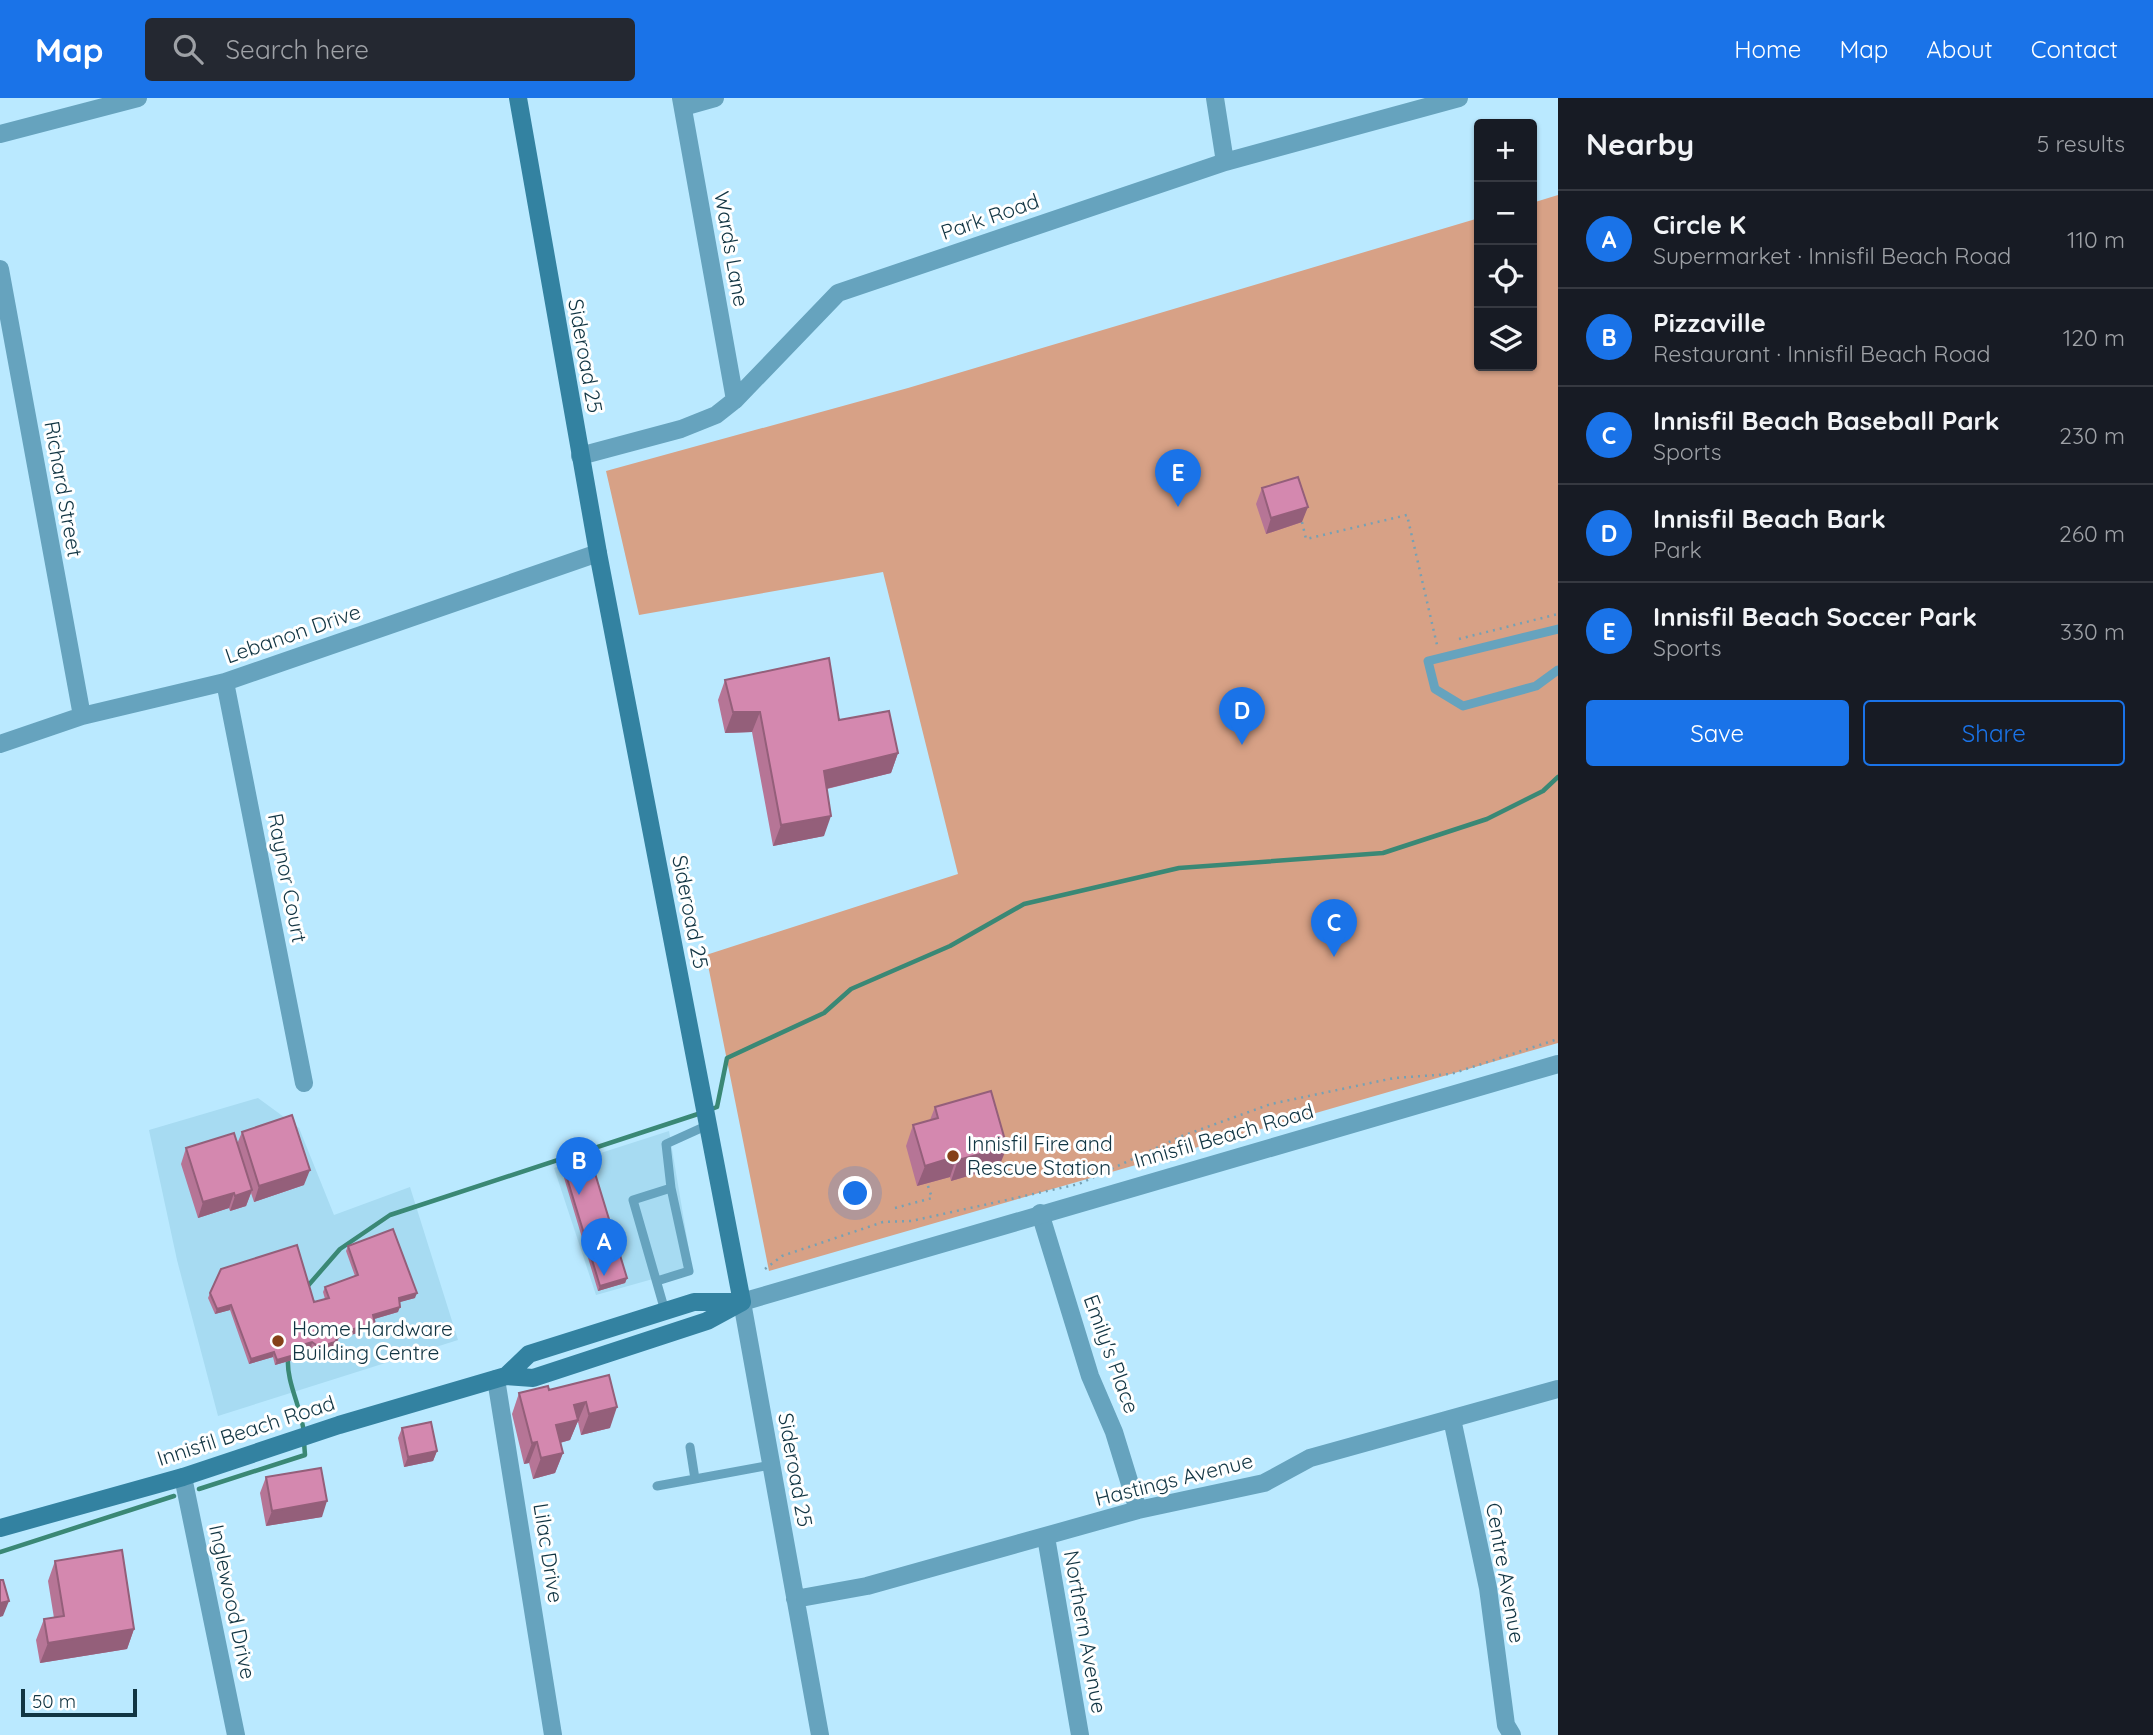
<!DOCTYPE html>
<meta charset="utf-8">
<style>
body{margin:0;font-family:Quicksand,sans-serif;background:#242831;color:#f1f3f6}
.controls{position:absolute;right:21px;top:21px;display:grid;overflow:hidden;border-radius:7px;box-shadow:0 2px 5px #0004}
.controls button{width:63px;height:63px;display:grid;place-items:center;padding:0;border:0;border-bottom:2px solid #363941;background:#171b24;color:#f1f3f6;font:35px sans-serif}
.scale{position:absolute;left:21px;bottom:18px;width:116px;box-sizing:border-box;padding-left:7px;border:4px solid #113543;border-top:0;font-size:19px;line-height:24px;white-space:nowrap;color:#113543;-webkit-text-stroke:5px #fff;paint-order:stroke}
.you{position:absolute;left:856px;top:1096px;width:24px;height:24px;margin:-18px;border:5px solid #fff;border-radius:50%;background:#1a73e8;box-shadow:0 0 0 10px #1a73e833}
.badge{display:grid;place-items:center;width:46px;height:46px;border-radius:50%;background:#1a73e8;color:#fff;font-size:23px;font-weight:700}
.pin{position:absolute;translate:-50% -58px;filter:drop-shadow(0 2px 4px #0008)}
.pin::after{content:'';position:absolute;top:37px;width:24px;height:21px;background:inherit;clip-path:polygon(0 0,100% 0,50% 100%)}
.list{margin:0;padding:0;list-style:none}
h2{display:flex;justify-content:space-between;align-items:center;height:91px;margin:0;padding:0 28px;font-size:30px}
h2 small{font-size:23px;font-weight:400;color:#9ea1a6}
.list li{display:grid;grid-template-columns:46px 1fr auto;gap:21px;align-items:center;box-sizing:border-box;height:98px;padding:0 28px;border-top:2px solid #363941}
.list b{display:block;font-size:26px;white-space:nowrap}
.list p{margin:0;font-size:23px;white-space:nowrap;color:#9ea1a6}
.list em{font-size:23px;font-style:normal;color:#9ea1a6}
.actions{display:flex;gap:14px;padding:21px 28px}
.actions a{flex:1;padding:16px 0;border:2px solid #1a73e8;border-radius:7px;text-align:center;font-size:24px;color:#1a73e8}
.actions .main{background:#1a73e8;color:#fff}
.icon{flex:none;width:38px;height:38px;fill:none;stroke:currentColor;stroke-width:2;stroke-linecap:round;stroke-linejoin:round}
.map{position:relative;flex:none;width:1558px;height:1637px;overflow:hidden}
header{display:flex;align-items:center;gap:42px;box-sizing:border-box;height:98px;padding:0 35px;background:#1a73e8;color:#fff}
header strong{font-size:33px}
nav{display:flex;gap:38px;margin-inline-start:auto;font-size:24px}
.search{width:490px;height:63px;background:#242831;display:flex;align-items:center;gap:18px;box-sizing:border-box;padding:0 24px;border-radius:7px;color:#9ea1a6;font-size:26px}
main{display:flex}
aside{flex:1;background:#171b24}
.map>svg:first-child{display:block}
.built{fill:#a7dbf2}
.green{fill:#d7a186}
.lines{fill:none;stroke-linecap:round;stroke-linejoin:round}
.stream{stroke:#3a8875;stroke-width:4.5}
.path{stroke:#76a1b4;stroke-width:2.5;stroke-dasharray:2 5;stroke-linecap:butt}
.service{stroke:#66a3be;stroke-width:9}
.minor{stroke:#66a3be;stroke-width:18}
.tertiary{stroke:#66a3be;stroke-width:18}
.secondary{stroke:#3382a1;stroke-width:18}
.wall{fill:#b67596}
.shaded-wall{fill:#945f7a}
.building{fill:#d488af;stroke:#945f7a;stroke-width:2}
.poi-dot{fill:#854118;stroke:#fff;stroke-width:2.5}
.labels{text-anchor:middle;stroke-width:6;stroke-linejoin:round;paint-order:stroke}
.street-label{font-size:21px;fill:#113543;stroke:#fff}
.poi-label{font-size:21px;fill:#113543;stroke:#fff;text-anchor:start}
</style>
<header>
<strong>Map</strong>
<div class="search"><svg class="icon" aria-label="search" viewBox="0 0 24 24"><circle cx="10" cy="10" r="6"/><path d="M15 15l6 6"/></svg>Search here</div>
<nav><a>Home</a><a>Map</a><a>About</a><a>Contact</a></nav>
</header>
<main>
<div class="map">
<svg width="1558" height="1637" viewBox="0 0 1558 1637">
<rect width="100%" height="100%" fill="#bae9ff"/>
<path class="built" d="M258 1000 299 1030 334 1117 410 1089 458 1242 218 1318 177 1162 149 1032Z
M669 1033 692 1170 596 1197 554 1070Z"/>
<path class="green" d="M1558 97V945L769 1173 706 857 958 776 883 474 639 517 606 373 908 290 1479 120V268H1532V105Z"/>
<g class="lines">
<path class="stream" d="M709 1012 717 1009 727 960 824 915 851 891 950 848 1024 806 1179 770 1383 755 1487 721 1543 693 1558 679
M306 1190 340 1151 390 1117 701 1015
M288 1259C286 1285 302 1310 304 1336
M199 1391 305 1357 304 1344
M0 1454 174 1398"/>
<path class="path" d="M1302 424 1306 441 1407 417 1437 547H1439
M1459 541 1558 516
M895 1110 932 1100 927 1085
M765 1171 782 1158 883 1124 911 1123 1079 1086 1182 1038 1271 1006 1394 980 1451 976 1558 941"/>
<path class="service" d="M1558 531 1428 563 1435 591 1463 608 1536 588 1558 572
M657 1183 689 1173 671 1090
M665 1213 633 1102 671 1090 666 1046 708 1027
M690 1349 695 1381
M657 1388 771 1367"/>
<path class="minor" d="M681 0 735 302
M1215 0 1225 64
M683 9 715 0
M0 36 138 0
M0 171 82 618
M580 358 681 331 716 317 735 302 838 195 1225 64 1459 0
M225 584 304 985
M0 646 82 618 225 584 598 455
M1040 1115 1090 1278 1114 1334 1138 1412
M742 1204 820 1637
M496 1281 553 1637
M1452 1321 1488 1490 1506 1627 1512 1637
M183 1379 236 1637
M1046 1439 1080 1637
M795 1501 867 1488 1138 1412 1264 1385 1310 1360 1558 1291"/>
<path class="tertiary" d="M742 1204 1558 966"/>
<path class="secondary" d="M518 0 598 455 742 1204
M506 1278 529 1256 694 1204H738
M0 1430 183 1379 339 1327 506 1278 533 1280 707 1223 742 1204"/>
</g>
<path class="wall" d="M1262 390 1302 424 1266 436 1256 406Z
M725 582 839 622 898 655 891 675 827 691 824 738 773 748 752 634 725 635 718 602Z
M935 1009 999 1069 951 1083 950 1079 917 1088 906 1048 913 1027 930 1022Z
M242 1034 304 1087 254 1104 251 1095 246 1108 230 1113 229 1110 198 1120 181 1066 186 1050 237 1046Z
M563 1067 627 1180 625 1185 598 1193 562 1073Z
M348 1148 415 1200 399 1204 398 1214 374 1221 373 1231 339 1240 333 1250 317 1254 311 1250 300 1253 299 1260 275 1267 273 1259 249 1266 230 1212 215 1216 208 1200 210 1195 314 1204 325 1201 323 1194 325 1189 355 1178 346 1153Z
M609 1277 610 1330 581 1337 578 1324 577 1325 570 1342 560 1345 563 1355 555 1375 533 1381 529 1365 524 1366 512 1316 519 1295 549 1292Z
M402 1330 437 1353 433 1363 404 1369 398 1340Z
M266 1379 322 1419 266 1428 260 1395Z
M55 1463 134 1531 127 1551 40 1565 36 1542 44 1521 54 1520 48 1483Z"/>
<path class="shaded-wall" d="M1308 409 1302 424 1266 436 1271 420Z
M733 614H760L752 634 725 635Z
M898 655 891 675 817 693 824 673Z
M831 718 824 738 773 748 781 727Z
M1007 1049 999 1069 951 1083 958 1062Z
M957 1058 950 1079 917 1088 925 1068Z
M310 1072 304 1087 254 1104 259 1088Z
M252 1092 246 1108 230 1113 235 1098Z
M234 1095 229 1110 198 1120 203 1104Z
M627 1180 625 1185 598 1193 600 1188Z
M417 1195 415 1200 397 1205 399 1200Z
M231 1207 230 1212 215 1216 217 1211Z
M400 1209 398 1214 371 1222 373 1217Z
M375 1226 373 1231 339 1240 333 1250 317 1254 319 1249 341 1234Z
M312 1244 311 1250 297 1254 299 1248Z
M274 1254 273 1259 249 1266 251 1261Z
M301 1255 299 1260 275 1267 277 1262Z
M586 1304 570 1342 548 1348 556 1327 574 1307Z
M617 1309 610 1330 581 1337 589 1316Z
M537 1344 529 1365 524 1366 532 1345Z
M437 1353 433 1363 404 1369 408 1359Z
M563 1355 555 1375 533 1381 541 1360Z
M327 1403 322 1419 266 1428 272 1413Z
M9 1503 3 1518 0 1519V1505Z
M134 1531 127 1551 40 1565 48 1545Z"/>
<path class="building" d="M1298 379 1308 409 1271 420 1262 390Z
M829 560 839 622 889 613 898 655 824 673 831 718 781 727 760 614H733L725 582Z
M991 993 1007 1049 958 1062 957 1058 925 1068 913 1027 938 1020 935 1009Z
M292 1017 310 1072 259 1088 242 1034Z
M234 1035 252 1092 235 1098 234 1095 203 1104 186 1050Z
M590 1059 627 1180 600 1188 563 1067Z
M393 1131 417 1195 399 1200 400 1209 373 1217 375 1226 341 1234 335 1244 319 1249 312 1244 299 1248 301 1255 277 1262 274 1254 251 1261 231 1207 217 1211 210 1195 221 1171 297 1147 314 1204 329 1200 325 1189 358 1177 348 1148Z
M609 1277 617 1309 589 1316 586 1304 574 1307 578 1322 556 1327 563 1355 541 1360 537 1344 532 1345 519 1295 548 1288 549 1292Z
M431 1324 437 1353 408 1359 402 1330Z
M321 1370 327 1403 272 1413 266 1379Z
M122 1452 134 1531 48 1545 44 1521 64 1518 55 1463Z
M0 1482H3L9 1503 0 1505Z"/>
<g class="poi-dot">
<circle cx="953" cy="1058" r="7"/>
<circle cx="278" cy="1243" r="7"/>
</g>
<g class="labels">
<g class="street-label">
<text transform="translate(990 119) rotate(-19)" y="7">Park Road</text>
<text transform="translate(731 151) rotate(80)" y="7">Wards Lane</text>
<text transform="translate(585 258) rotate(80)" y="7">Sideroad 25</text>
<text transform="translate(63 391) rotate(80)" y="7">Richard Street</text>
<text transform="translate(293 536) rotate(-19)" y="7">Lebanon Drive</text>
<text transform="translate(287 780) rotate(79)" y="7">Raynor Court</text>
<text transform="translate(690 814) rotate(79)" y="7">Sideroad 25</text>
<text transform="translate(1224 1038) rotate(-16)" y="7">Innisfil Beach Road</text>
<text transform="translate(1111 1256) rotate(70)" y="7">Emily's Place</text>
<text transform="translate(246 1333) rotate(-18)" y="7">Innisfil Beach Road</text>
<text transform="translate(795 1372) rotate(80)" y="7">Sideroad 25</text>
<text transform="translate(1174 1382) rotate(-14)" y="7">Hastings Avenue</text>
<text transform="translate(548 1455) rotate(81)" y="7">Lilac Drive</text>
<text transform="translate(1505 1475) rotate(80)" y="7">Centre Avenue</text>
<text transform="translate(232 1504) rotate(78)" y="7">Inglewood Drive</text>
<text transform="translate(1085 1534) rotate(80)" y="7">Northern Avenue</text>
</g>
<g class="poi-label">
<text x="967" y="1053">Innisfil Fire and<tspan x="967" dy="24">Rescue Station</tspan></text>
<text x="292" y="1238">Home Hardware<tspan x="292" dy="24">Building Centre</tspan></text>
</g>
</g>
</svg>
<div class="controls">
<button>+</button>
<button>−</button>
<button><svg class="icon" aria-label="locate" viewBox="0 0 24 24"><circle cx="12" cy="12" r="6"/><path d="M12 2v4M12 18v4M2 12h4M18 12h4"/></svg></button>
<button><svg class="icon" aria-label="layers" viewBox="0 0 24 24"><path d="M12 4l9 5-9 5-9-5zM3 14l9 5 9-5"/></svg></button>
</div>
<div class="scale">50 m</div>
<div class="you"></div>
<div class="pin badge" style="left:604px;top:1178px">A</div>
<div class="pin badge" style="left:579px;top:1097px">B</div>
<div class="pin badge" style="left:1334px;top:859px">C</div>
<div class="pin badge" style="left:1242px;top:647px">D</div>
<div class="pin badge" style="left:1178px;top:409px">E</div>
</div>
<aside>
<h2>Nearby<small>5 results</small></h2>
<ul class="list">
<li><span class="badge">A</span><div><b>Circle K</b><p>Supermarket · Innisfil Beach Road</p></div><em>110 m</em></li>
<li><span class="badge">B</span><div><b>Pizzaville</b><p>Restaurant · Innisfil Beach Road</p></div><em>120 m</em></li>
<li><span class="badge">C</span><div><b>Innisfil Beach Baseball Park</b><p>Sports</p></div><em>230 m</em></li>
<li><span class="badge">D</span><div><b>Innisfil Beach Bark</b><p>Park</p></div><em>260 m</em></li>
<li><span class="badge">E</span><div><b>Innisfil Beach Soccer Park</b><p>Sports</p></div><em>330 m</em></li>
</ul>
<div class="actions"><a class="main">Save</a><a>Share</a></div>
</aside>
</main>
